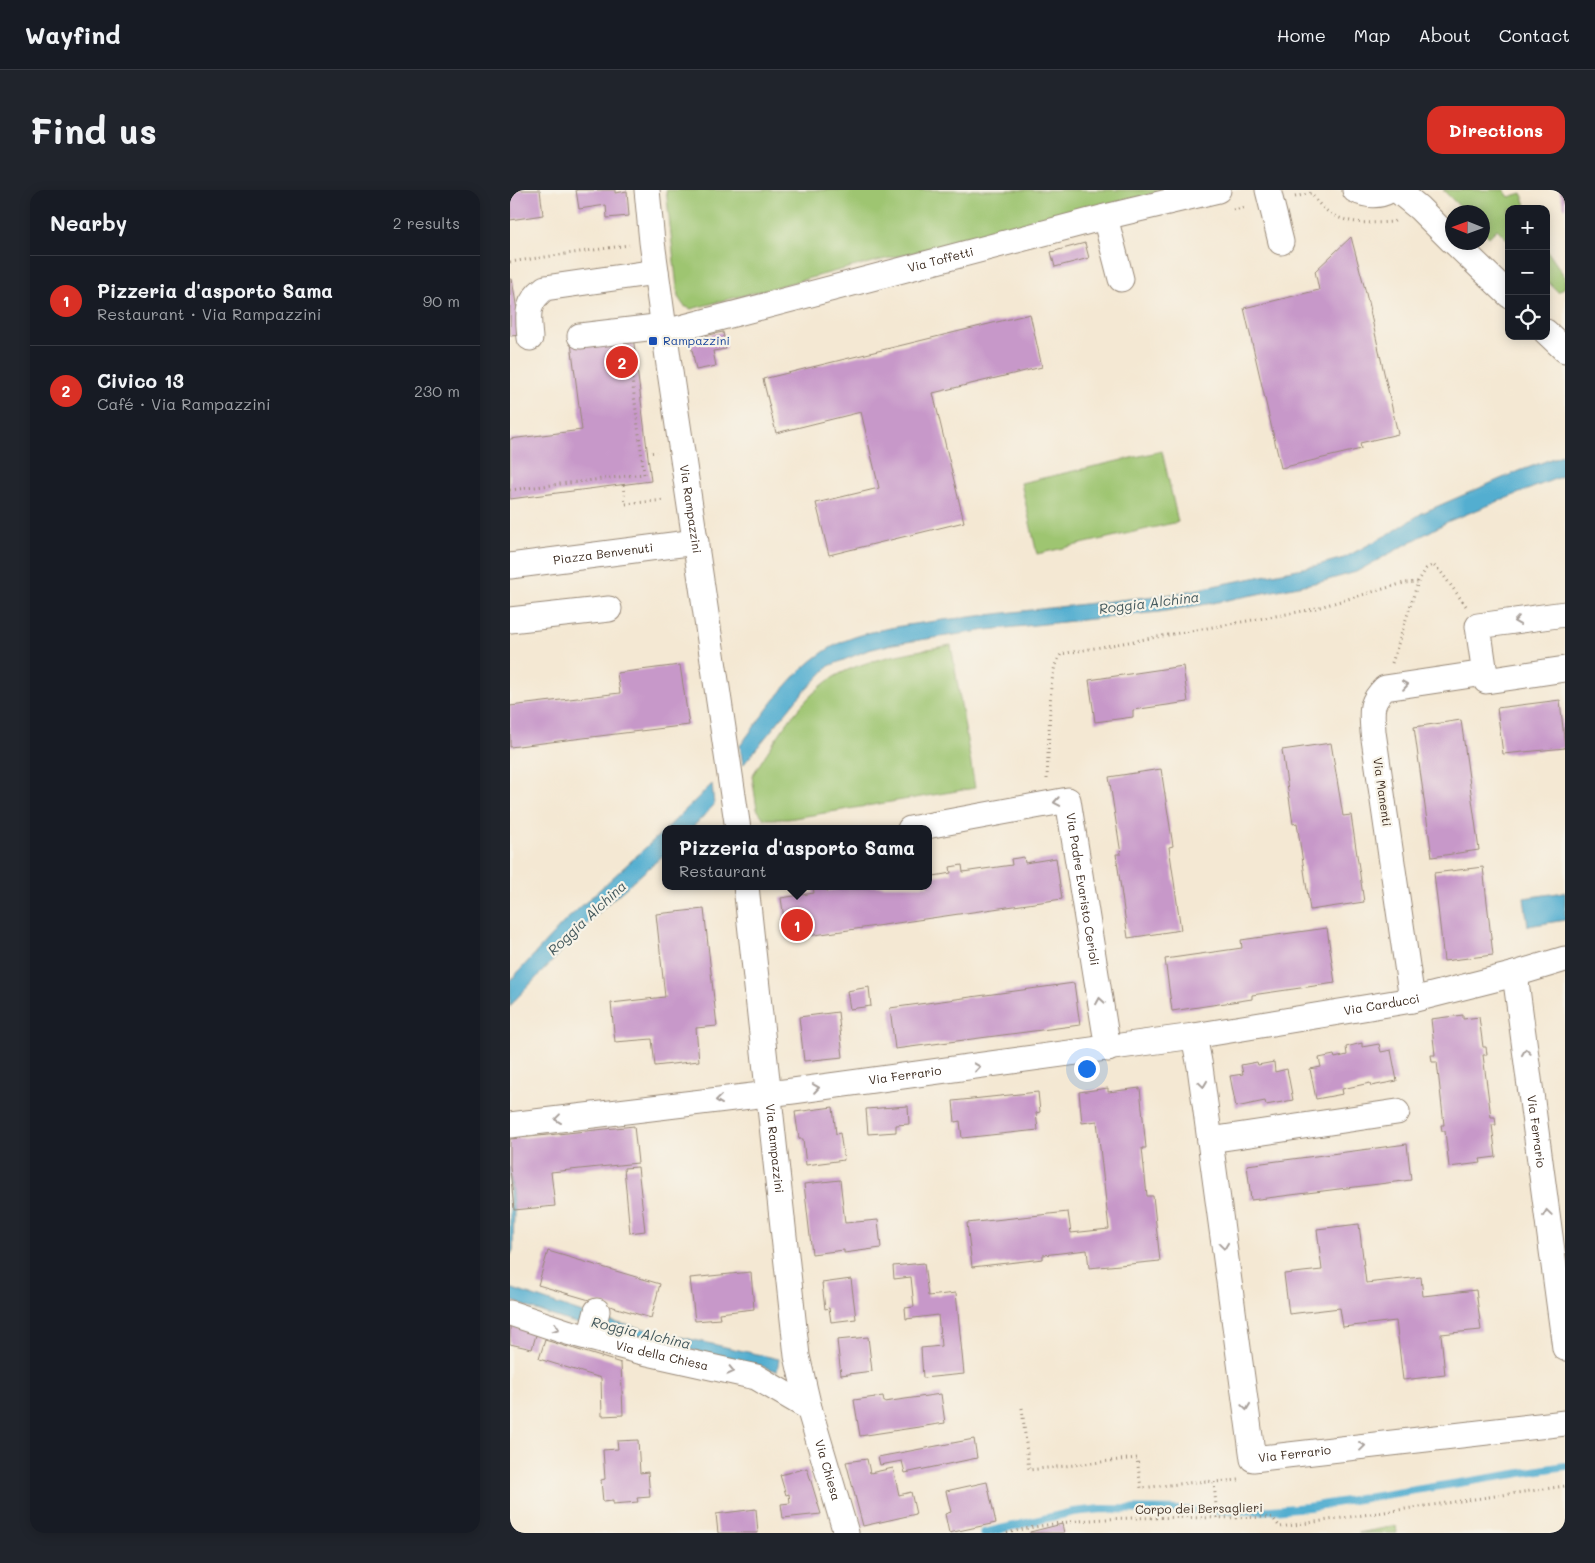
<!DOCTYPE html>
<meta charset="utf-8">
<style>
body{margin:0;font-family:Mali,sans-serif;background:#20242c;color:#f1f3f6}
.controls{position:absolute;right:15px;top:15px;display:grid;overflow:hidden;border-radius:10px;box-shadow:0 2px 12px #0003}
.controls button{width:45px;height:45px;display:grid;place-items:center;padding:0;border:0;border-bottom:1px solid #363941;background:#171b24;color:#f1f3f6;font:25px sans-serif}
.compass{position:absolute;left:935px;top:15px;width:45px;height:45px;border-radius:50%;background:#171b24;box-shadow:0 2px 12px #0003;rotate:271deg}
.you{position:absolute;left:576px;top:878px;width:18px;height:18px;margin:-12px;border:4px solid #fff;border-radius:50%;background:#1a73e8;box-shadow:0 0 0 8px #1a73e833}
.badge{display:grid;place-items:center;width:32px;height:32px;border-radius:50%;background:#d93025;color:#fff;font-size:16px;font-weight:700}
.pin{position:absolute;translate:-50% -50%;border:2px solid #fff;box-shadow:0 1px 5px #0006}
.popup{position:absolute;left:152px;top:635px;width:270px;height:65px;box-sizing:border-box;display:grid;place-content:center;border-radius:10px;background:#171b24;filter:drop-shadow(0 1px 4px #0005);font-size:16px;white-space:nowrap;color:#9ea1a6}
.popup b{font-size:19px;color:#f1f3f6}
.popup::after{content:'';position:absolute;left:50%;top:100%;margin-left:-10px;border:10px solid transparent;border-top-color:#171b24}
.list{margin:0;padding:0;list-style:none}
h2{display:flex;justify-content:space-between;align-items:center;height:65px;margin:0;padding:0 20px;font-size:21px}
h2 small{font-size:16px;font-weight:400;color:#9ea1a6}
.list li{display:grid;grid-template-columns:32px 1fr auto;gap:15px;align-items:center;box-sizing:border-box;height:90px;padding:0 20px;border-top:1px solid #363941}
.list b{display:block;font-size:19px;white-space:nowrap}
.list p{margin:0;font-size:16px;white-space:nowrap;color:#9ea1a6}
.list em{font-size:16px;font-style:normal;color:#9ea1a6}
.icon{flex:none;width:28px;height:28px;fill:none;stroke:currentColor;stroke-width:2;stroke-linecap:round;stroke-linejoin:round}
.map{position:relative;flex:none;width:1055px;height:1343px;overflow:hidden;border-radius:15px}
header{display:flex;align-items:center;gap:30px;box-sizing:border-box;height:70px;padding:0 25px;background:#171b24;border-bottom:1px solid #363941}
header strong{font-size:24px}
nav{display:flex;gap:28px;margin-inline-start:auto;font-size:18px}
.intro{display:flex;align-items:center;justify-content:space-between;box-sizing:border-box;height:120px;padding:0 30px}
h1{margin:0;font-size:35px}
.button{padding:12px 22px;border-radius:15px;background:#d93025;color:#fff;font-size:18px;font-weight:700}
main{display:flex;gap:30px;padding:0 30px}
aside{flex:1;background:#171b24;border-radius:15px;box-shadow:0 2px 12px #0003}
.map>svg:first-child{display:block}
.green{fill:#9ec571;stroke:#6c7848}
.water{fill:#52aed0;stroke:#466c77}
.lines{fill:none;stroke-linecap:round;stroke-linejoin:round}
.stream{stroke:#52aed0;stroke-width:8}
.building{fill:#c798c9}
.minor-casing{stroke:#988978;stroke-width:27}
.path{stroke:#988978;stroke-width:3;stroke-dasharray:1 4;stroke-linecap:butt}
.minor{stroke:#fff;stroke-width:25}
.oneway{stroke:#a79f9a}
.transit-dot{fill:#1a4fb4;stroke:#f7f3e8;stroke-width:2}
.labels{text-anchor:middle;stroke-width:4.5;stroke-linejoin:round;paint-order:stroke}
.street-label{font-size:12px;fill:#3b2a1e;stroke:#f7f3e8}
.transit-label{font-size:12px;fill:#164399;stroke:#f7f3e8;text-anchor:start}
.water-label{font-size:14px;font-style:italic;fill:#43585c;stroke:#f7f3e8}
</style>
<header>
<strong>Wayfind</strong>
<nav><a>Home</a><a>Map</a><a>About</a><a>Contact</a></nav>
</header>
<div class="intro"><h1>Find us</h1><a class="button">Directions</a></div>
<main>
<aside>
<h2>Nearby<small>2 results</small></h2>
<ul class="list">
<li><span class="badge">1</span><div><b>Pizzeria d'asporto Sama</b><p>Restaurant · Via Rampazzini</p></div><em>90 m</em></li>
<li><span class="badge">2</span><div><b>Civico 13</b><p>Café · Via Rampazzini</p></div><em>230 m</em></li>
</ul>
</aside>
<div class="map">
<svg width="1055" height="1343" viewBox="0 0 1055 1343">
<rect width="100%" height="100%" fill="#f7f3e8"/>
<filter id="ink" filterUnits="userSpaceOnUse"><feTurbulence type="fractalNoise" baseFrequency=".02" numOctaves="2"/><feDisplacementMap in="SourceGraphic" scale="10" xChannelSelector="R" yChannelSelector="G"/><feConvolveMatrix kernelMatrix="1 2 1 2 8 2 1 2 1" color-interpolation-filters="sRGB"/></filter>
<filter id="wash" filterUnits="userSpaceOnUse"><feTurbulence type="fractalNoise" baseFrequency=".0096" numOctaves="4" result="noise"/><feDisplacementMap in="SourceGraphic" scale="20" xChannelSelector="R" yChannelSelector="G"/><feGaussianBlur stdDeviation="1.12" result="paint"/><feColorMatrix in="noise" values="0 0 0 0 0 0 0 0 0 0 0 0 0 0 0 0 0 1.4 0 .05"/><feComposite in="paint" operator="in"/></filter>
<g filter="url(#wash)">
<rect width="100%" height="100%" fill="#f4e8d3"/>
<path class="green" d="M156 0H657L558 26 342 77 181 119 174 116 168 107Z
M933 0H994L999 7 1012 3 1017 19H999V51L987 39 979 47 973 40 972 22H955Z
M1036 59 1055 87V97L1048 102 1036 90Z
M652 261 668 332 527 364 511 293Z
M441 455 465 598 278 629H254L247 619 242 586C262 555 282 521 310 497 340 470 402 462 441 455Z
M886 1336 887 1343H848Z"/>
<path class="water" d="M1055 264V285L939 331 846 382 814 391 697 414 649 422 477 440 383 454 358 460 319 476 286 510 233 575 230 556C252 526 278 488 308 466 342 440 392 436 433 430L663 404 808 375 834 368 884 341 912 323 1004 283Z
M202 594 204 615 181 639H156Z
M156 639V663L96 715 6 809 0 817V791L53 733Z
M1055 702V730L1018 736 1014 708Z
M0 977 4 1020 3 1060 0 1066Z
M0 1098 90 1129 269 1169 267 1181C233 1169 197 1164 163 1156 107 1145 52 1132 0 1110Z"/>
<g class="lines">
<path class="stream" d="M474 1343 563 1322 592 1319 749 1321 799 1317 1055 1276"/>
</g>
<g id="blocks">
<path class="building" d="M0 0H30L33 25 0 30Z
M66 0H105V3L117 1 119 26 97 28 96 15 69 19Z
M1049 0H1055V20Z
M841 47 855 99 888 244 850 253 851 259 771 278 734 118 809 100 805 81Z
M575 53 579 68 545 77 541 62Z
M0 89H2L11 145 0 146Z
M520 124 532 177 423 203 454 332 319 365 306 313 369 298 351 222 266 243 253 189Z
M213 142 216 159 203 161 206 176 186 180 180 149Z
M123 146 141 291 0 309V249L72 240 61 153Z
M170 475 179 535 0 557V516L110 503 107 483Z
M673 476 678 512 623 520V527L585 532 579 490Z
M1050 510 1055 558 993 564 987 518Z
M951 530 969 660 922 667 904 537Z
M821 553 833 626 841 625 854 712 800 720 787 633 783 634 772 560Z
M651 579 663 656 659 657 671 740 618 748 606 664H611L599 587Z
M514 667 515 673 546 668 552 709 277 749 271 708 304 703 303 697 316 696 317 701 350 696H418V687L441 683 440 677 452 675 453 682 502 675 501 669Z
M973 677 983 765 934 771 924 683Z
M194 719 207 836 186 838 189 871 145 876 142 849 105 852 101 813 155 807 146 724Z
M817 738 825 793 742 805V809L662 821 655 769 732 758 731 750Z
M564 793 570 835 385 859 380 818Z
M359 797 361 816 340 819 337 801Z
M328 822 333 867 294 871 289 827Z
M953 825V829L969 827 973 857H976L977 865H973L981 927H985L986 935H982L986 967 970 969 971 973 939 977 935 941H932L931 935H934L927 872H922L921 865H925L921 829Z
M852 853V857L869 854 871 862 881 860 887 891 861 896 860 893 832 899 833 904 806 909 800 879 811 877 809 868 824 865 825 868 837 865 836 857Z
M747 872 748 875 764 872 765 882 777 879 783 910 756 915 755 911 726 917 720 886 733 884 731 875Z
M598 898V902L630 898 636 958H632L637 1006H643L650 1071 579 1078 577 1060 533 1065V1069L462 1077 457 1033 558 1022 561 1043 599 1039 587 931 572 933 569 902Z
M528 902 530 922 526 923 528 940 452 948 450 931 445 932 443 911Z
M398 916 399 934 386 935V942L358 944 356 919Z
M323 917 326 944 330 943 334 970 296 975 293 949H289L285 922Z
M124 936 128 973 41 982 45 1016 4 1020 0 977V949Z
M897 954 901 990 741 1010 737 975Z
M128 977 135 1041 120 1043 114 978Z
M330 990 335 1033 368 1030 371 1058 334 1063V1060L302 1064 294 994Z
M849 1034 856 1093 911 1087 913 1106 966 1100 971 1140 931 1144 935 1185 893 1190 886 1131 833 1137 830 1118 779 1124 774 1084 812 1080 807 1039Z
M38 1061 150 1094 141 1128 28 1095Z
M414 1073 418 1106 446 1103 454 1184 413 1188 411 1158 431 1156 428 1125 396 1129 395 1118 404 1117 401 1087 384 1089 383 1076Z
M241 1082 244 1119 209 1123 210 1129 185 1131 180 1088Z
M341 1089 346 1129 321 1132 319 1118 315 1119 312 1093Z
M0 1135 26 1145 22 1159 0 1154Z
M358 1147 362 1181 331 1185 327 1150Z
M35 1150 111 1173 113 1225 92 1226 91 1188 29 1169Z
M431 1204 435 1233 350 1246 344 1210 373 1206 374 1212Z
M464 1249 467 1268 395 1283 392 1271 370 1275 368 1267Z
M128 1250 130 1283 138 1282 140 1307 127 1308 128 1312 103 1314V1311L93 1312 91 1290 95 1289 93 1260 108 1259 107 1251Z
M357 1269 360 1283 383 1278 389 1305 401 1302 406 1324 353 1336 336 1272Z
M297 1278 311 1324 273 1328 271 1314 280 1313 279 1304 276 1305 270 1285Z
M477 1292 486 1333 439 1343 435 1324 441 1322 436 1301Z
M246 1319 248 1343H208L206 1324Z
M552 1334 554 1343H520V1342Z"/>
</g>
</g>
<g filter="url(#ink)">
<use href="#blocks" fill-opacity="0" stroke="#988978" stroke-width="1"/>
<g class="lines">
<g class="minor-casing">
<g id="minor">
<path id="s1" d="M137 0 142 52 159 175 228 639"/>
<path d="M758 0 771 52"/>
<path d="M845 0C857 6 868 7 880 0"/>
<path d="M887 0 909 18 942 51"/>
<path d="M595 27 611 89"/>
<path d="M944 52 999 105"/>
<path id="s2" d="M155 142 595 27 708 0"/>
<path d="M1036 142 1055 160"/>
<path d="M70 146 154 136"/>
<path d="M20 148C18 126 15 113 35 98L146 82"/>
<path id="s3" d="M0 376 186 352"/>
<path d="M1055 424 968 436 976 491 1055 479"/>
<path d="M0 430 99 419"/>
<path id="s4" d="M400 639 558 610 598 859"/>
<path id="s5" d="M236 696 287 1166 299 1218 336 1343"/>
<path id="s6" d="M1005 784 1055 1158"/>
<path d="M902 810 863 542C862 520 859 514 875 498L975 483"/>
<path id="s7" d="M684 846 690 877 743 1269 1055 1233"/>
<path id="s8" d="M0 935 283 901 684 846 902 810 1005 784 1055 769"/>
<path d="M700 950 887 922"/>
<path id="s9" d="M0 1123 57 1142 129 1161 246 1187 299 1218"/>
<path d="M80 1148 87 1121"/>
</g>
</g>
<path class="path" d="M785 7 801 3C821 35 849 34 883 32L886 30
M723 20 737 17
M0 72 119 55
M137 263 147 262
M113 295 115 314 155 310
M0 300 134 284 119 165
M882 473 908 392 916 379 923 375 931 382 956 416
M537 589 541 496 545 475 551 464 799 420 894 393 908 392
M512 1218 519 1280 627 1268 631 1298 697 1291 704 1292
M707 1328 704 1292 729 1290
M497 1343C583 1321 674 1330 762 1327L770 1337 1055 1296"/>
<use href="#minor" class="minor"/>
</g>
<defs><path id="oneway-chevron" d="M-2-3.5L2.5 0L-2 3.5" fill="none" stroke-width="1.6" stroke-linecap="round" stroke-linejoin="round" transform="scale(1.25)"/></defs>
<g class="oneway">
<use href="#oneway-chevron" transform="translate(1007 431) rotate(172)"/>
<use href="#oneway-chevron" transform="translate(895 495) rotate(-8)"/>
<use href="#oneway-chevron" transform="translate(547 612) rotate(170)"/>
<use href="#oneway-chevron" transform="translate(590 811) rotate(-99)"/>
<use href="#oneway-chevron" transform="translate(1016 862) rotate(-98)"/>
<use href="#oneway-chevron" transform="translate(467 877) rotate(-8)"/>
<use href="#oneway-chevron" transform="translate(693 894) rotate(82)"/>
<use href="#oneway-chevron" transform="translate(306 898) rotate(-8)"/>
<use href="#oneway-chevron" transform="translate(209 910) rotate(173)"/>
<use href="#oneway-chevron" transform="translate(48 929) rotate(173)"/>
<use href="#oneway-chevron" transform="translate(1037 1023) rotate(-98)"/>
<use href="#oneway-chevron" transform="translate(714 1056) rotate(82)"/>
<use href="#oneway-chevron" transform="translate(46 1138) rotate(19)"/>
<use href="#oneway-chevron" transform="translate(221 1181) rotate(13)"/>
<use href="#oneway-chevron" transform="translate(736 1217) rotate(82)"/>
<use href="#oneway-chevron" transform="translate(852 1256) rotate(-7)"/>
</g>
</g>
<rect class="transit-dot" x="138" y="146" width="10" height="10" rx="2.5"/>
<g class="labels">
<g class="street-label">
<text dy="4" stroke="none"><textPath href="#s2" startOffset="285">Via Toffetti</textPath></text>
<text dy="4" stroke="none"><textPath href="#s1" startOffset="322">Via Rampazzini</textPath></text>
<text dy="4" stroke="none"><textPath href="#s3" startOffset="94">Piazza Benvenuti</textPath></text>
<text transform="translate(872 602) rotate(82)" y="4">Via Manenti</text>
<text dy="4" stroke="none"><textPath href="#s4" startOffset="251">Via Padre Evaristo Cerioli</textPath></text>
<text dy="4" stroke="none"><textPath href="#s8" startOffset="880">Via Carducci</textPath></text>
<text dy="4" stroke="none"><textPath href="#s8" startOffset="398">Via Ferrario</textPath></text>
<text dy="4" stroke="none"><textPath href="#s6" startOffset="159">Via Ferrario</textPath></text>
<text dy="4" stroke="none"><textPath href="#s5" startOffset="264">Via Rampazzini</textPath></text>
<text dy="4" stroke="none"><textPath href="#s9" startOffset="158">Via della Chiesa</textPath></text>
<text dy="4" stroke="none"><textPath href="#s7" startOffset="469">Via Ferrario</textPath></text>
<text dy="4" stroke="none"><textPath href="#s5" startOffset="591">Via Chiesa</textPath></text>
<text transform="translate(689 1319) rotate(-1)" y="4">Corpo dei Bersaglieri</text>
</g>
<g class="transit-label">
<text x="153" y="155">Rampazzini</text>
</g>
<g class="water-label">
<text transform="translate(639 413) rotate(-7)" y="5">Roggia Alchina</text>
<text transform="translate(77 728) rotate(-43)" y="5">Roggia Alchina</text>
<text transform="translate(131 1143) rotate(13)" y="5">Roggia Alchina</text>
</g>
</g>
</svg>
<div class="controls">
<button>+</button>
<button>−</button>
<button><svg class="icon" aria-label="locate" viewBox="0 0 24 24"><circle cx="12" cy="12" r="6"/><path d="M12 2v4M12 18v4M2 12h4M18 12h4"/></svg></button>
</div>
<svg class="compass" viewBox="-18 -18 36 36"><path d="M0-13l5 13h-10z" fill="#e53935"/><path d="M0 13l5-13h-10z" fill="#9ea1a6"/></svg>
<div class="you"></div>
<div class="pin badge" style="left:287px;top:735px">1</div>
<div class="popup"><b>Pizzeria d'asporto Sama</b>Restaurant</div>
<div class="pin badge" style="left:112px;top:172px">2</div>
</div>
</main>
